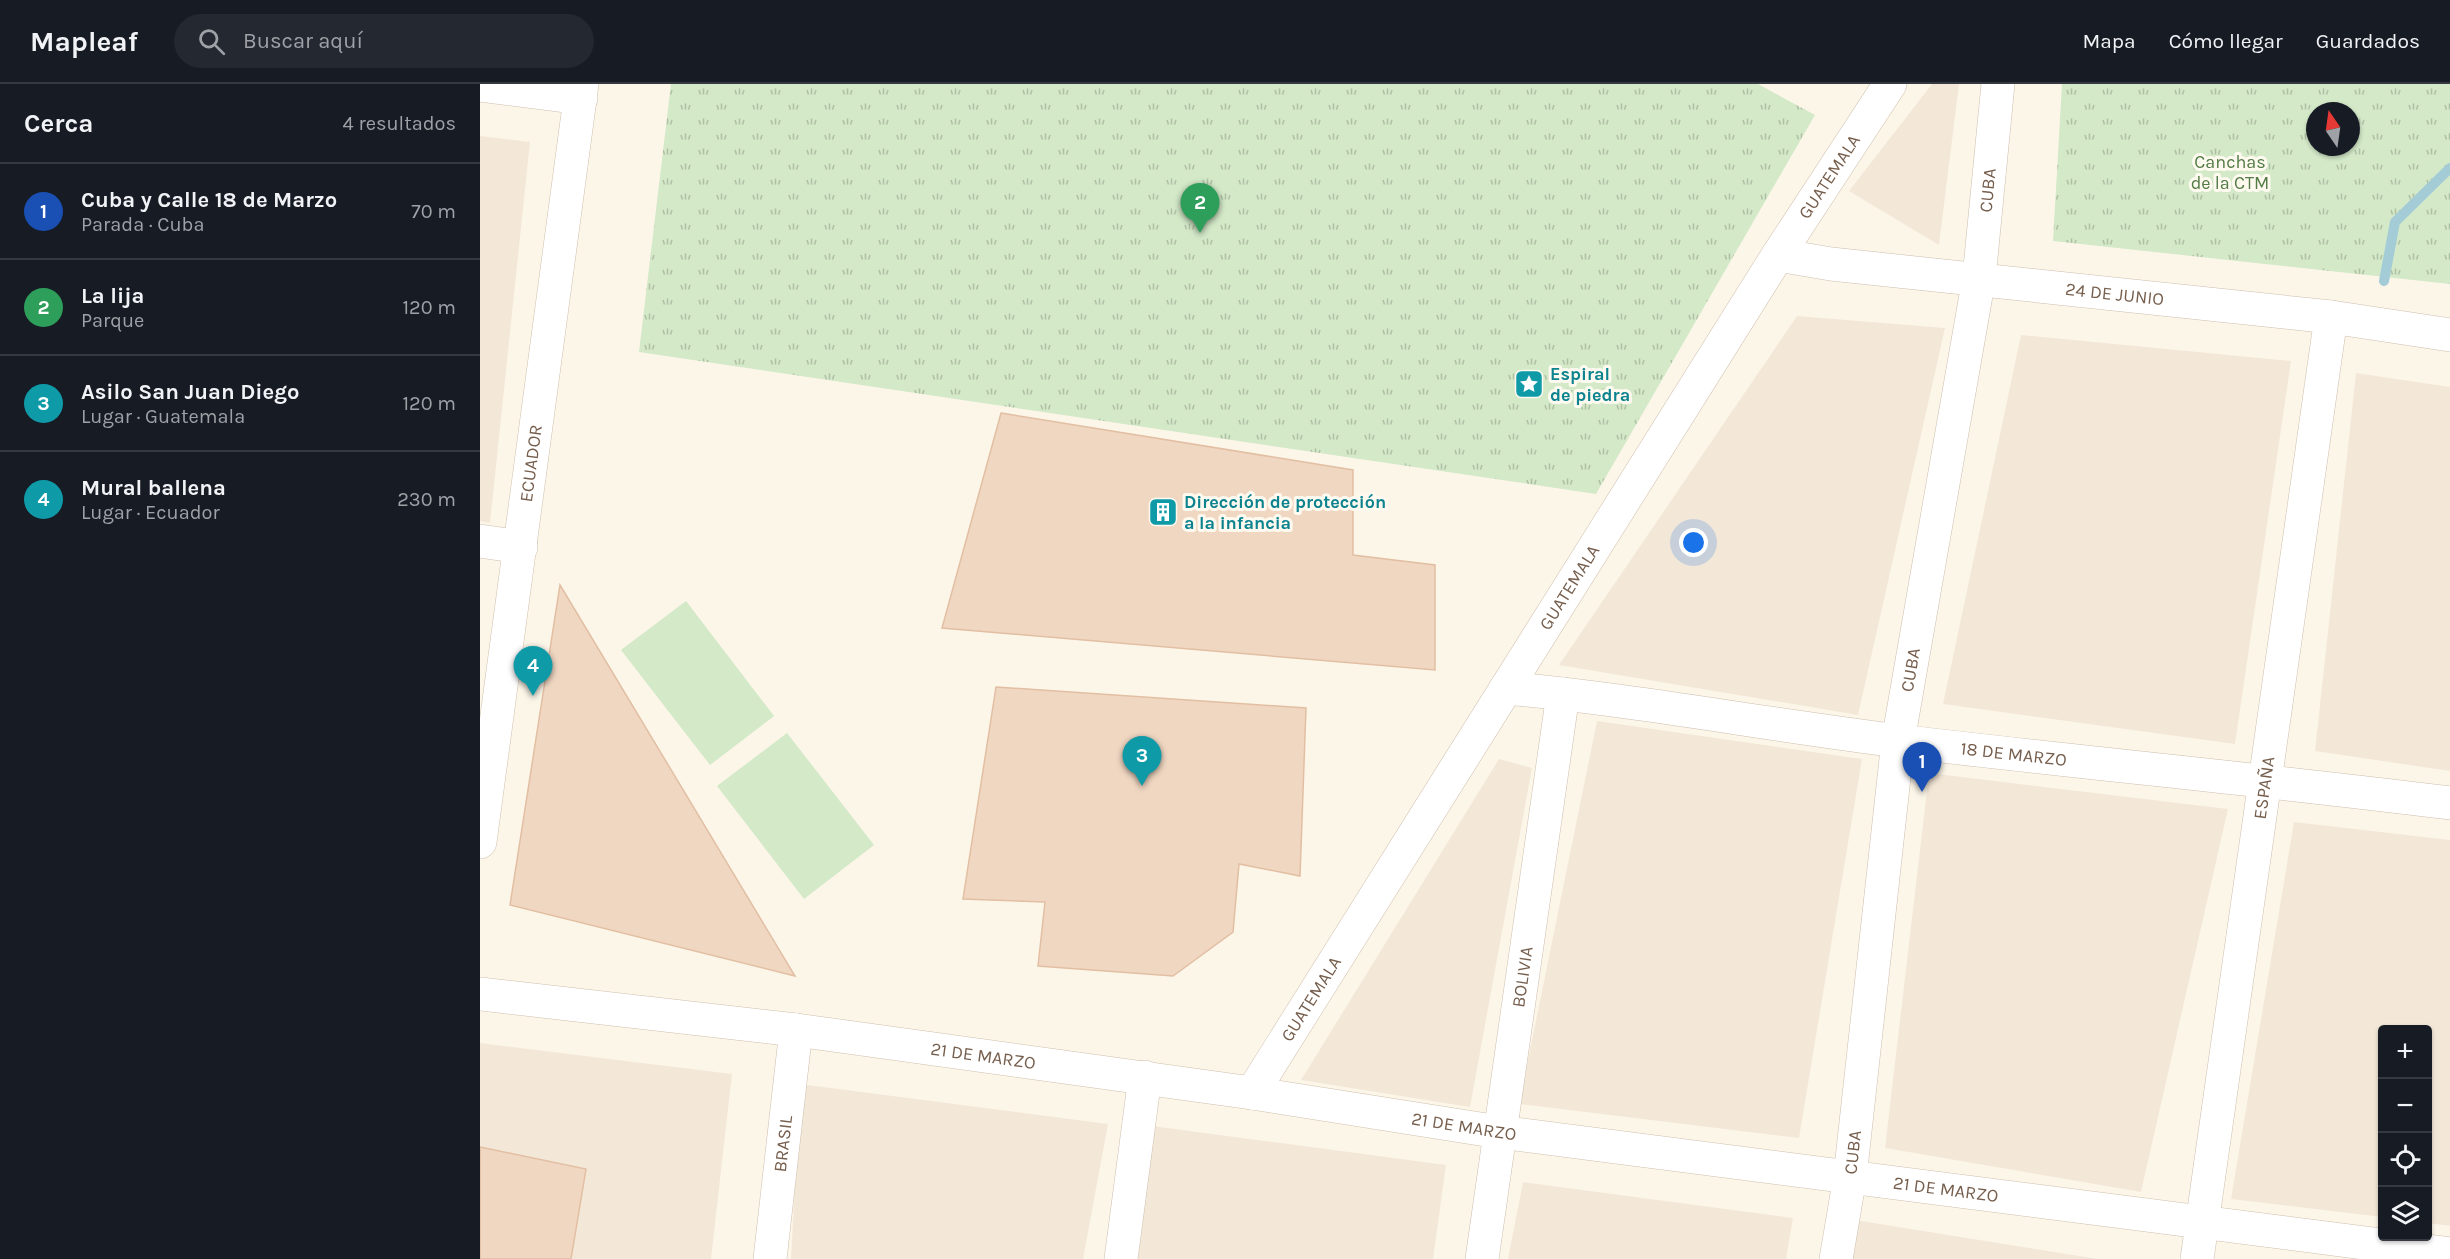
<!DOCTYPE html>
<html lang="es">
<meta charset="utf-8">
<style>
body{margin:0;font-family:Karla,sans-serif;background:#242831;color:#f1f3f6}
.controls{position:absolute;right:18px;bottom:18px;display:grid;overflow:hidden;border-radius:6px;box-shadow:0 2px 4px #0004}
.controls button{width:54px;height:54px;display:grid;place-items:center;padding:0;border:0;border-bottom:2px solid #363941;background:#171b24;color:#f1f3f6;font:30px sans-serif}
.compass{position:absolute;left:1826px;top:18px;width:54px;height:54px;border-radius:50%;background:#171b24;box-shadow:0 2px 4px #0004;rotate:347deg}
.you{position:absolute;left:1214px;top:459px;width:21px;height:21px;margin:-15px;border:4px solid #fff;border-radius:50%;background:#1a73e8;box-shadow:0 0 0 9px #1a73e833}
.badge{display:grid;place-items:center;width:39px;height:39px;border-radius:50%;background:#e07c54;color:#fff;font-size:20px;font-weight:700}
.pin{position:absolute;translate:-50% -50px;filter:drop-shadow(0 2px 3px #0008)}
.pin::after{content:'';position:absolute;top:32px;width:21px;height:18px;background:inherit;clip-path:polygon(0 0,100% 0,50% 100%)}
.list{margin:0;padding:0;list-style:none}
h2{display:flex;justify-content:space-between;align-items:center;height:78px;margin:0;padding:0 24px;font-size:26px}
h2 small{font-size:20px;font-weight:400;color:#9ea1a6}
.list li{display:grid;grid-template-columns:39px 1fr auto;gap:18px;align-items:center;box-sizing:border-box;height:96px;padding:0 24px;border-top:2px solid #363941}
.list b{display:block;font-size:22px;white-space:nowrap}
.list p{margin:0;font-size:20px;white-space:nowrap;color:#9ea1a6}
.list em{font-size:20px;font-style:normal;color:#9ea1a6}
.icon{flex:none;width:33px;height:33px;fill:none;stroke:currentColor;stroke-width:2;stroke-linecap:round;stroke-linejoin:round}
.map{position:relative;flex:none;width:1970px;height:1175px;overflow:hidden}
header{display:flex;align-items:center;gap:36px;box-sizing:border-box;height:84px;padding:0 30px;background:#171b24;border-bottom:2px solid #363941}
header strong{font-size:28px}
nav{display:flex;gap:33px;margin-inline-start:auto;font-size:21px}
.search{width:420px;height:54px;background:#242831;display:flex;align-items:center;gap:15px;box-sizing:border-box;padding:0 21px;border-radius:33px;color:#9ea1a6;font-size:22px}
main{display:flex}
aside{flex:1;background:#171b24}
.map>svg:first-child{display:block}
.residential{fill:#f3e8d8}
.green{fill:#d3e9c8}
.park{fill:url(#park-tufts);fill-rule:evenodd}
.lines{fill:none;stroke-linecap:round;stroke-linejoin:round}
.stream{stroke:#a4ccd7;stroke-width:10}
.building{fill:#f0d7c2;stroke:#e2bfa3;stroke-width:1.5}
.street-casing{stroke:#cebeaf;stroke-width:34}
.secondary-casing{stroke:#d0bfad;stroke-width:34}
.street{stroke:#fff;stroke-width:33}
.secondary{stroke:#fff;stroke-width:33}
.labels{text-anchor:middle;stroke-width:6;stroke-linejoin:round;paint-order:stroke}
.park-label{font-size:18px;fill:#527b45;stroke:#fefaf0}
.street-label{font-size:18px;fill:#765e4d;stroke:#fefaf0}
.culture-label{font-size:18px;font-weight:bold;fill:#0d838f;stroke:#fefaf0;text-anchor:start}
</style>
<header>
<strong>Mapleaf</strong>
<div class="search"><svg class="icon" aria-label="search" viewBox="0 0 24 24"><circle cx="10" cy="10" r="6"/><path d="M15 15l6 6"/></svg>Buscar aquí</div>
<nav><a>Mapa</a><a>Cómo llegar</a><a>Guardados</a></nav>
</header>
<main>
<aside>
<h2>Cerca<small>4 resultados</small></h2>
<ul class="list">
<li><span class="badge" style="background:#1a4fb4">1</span><div><b>Cuba y Calle 18 de Marzo</b><p>Parada · Cuba</p></div><em>70 m</em></li>
<li><span class="badge" style="background:#2e9e5b">2</span><div><b>La lija</b><p>Parque</p></div><em>120 m</em></li>
<li><span class="badge" style="background:#0f9aa8">3</span><div><b>Asilo San Juan Diego</b><p>Lugar · Guatemala</p></div><em>120 m</em></li>
<li><span class="badge" style="background:#0f9aa8">4</span><div><b>Mural ballena</b><p>Lugar · Ecuador</p></div><em>230 m</em></li>
</ul>
</aside>
<div class="map">
<svg width="1970" height="1175" viewBox="0 0 1970 1175">
<defs>
<pattern id="park-tufts" width="24" height="20" patternUnits="userSpaceOnUse" patternTransform="scale(1.5)"><rect width="24" height="20" fill="#d3e9c8"/><path d="M3 7l-1-3M5 7V3M7 7l1-3M15 17l-1-3M17 17v-4M19 17l1-3" fill="none" stroke="#b0c0a5"/></pattern>
</defs>
<rect width="100%" height="100%" fill="#fcf6e9"/>
<path class="residential" d="M1452 0H1479L1459 161 1369 107Z
M0 52 50 58 10 439 0 437Z
M1317 232 1465 244 1378 631 1079 581Z
M1541 251 1811 277 1755 660 1463 620Z
M1876 289 1970 303V687L1835 667Z
M1117 637 1382 675 1319 1054 1039 1020Z
M1019 675 1052 684 990 1023 821 996Z
M1449 689 1748 725 1661 1108 1405 1064Z
M1814 738 1970 756V1142L1948 1139V946H1902V1133L1751 1115Z
M0 959 252 990 231 1175H0Z
M320 1000 628 1040 603 1175H311Z
M665 1041 966 1081 953 1175H648Z
M1043 1098 1313 1134 1306 1175H1028Z
M1375 1136 1618 1175H1369Z"/>
<path class="green" d="M206 517 294 632 230 681 141 566Z
M307 649 394 761 324 815 237 702Z"/>
<path class="park" d="M191 0H1278L1335 31 1116 410 159 268Z
M1582 0H1970V200L1573 157ZM1835 27H1871V63H1835Z"/>
<g class="lines">
<path class="stream" d="M1904 197 1915 138 1970 84"/>
</g>
<path class="building" d="M521 329 873 386V471L955 481V586L462 544Z
M80 501 315 892 30 821Z
M516 603 826 624 820 792 759 780 753 848 693 892 558 882 565 818 483 815Z
M0 1063 106 1085 91 1175H0Z"/>
<g class="lines">
<g class="street-casing">
<g id="street">
<path d="M0 1 101 14"/>
<path id="s1" d="M1298 171 1351 180 1851 233 1970 251"/>
<path d="M0 457 41 463"/>
<path id="s2" d="M1026 604C1158 616 1288 641 1419 657 1603 679 1787 696 1970 719"/>
<path id="s3" d="M290 1175 316 946"/>
<path d="M641 1175 665 993"/>
<path id="s4" d="M1002 1175 1083 610"/>
<path id="s5" d="M1356 1175 1370 1093 1418 657 1499 194 1518 0"/>
<path id="s6" d="M1717 1175 1851 233"/>
</g>
</g>
<g class="secondary-casing">
<g id="secondary">
<path id="s7" d="M0 758 102 0"/>
<path id="s8" d="M0 910 316 946 772 1009 1019 1048 1970 1170"/>
<path id="s9" d="M772 1009 1298 171 1410 0"/>
</g>
</g>
<use href="#street" class="street"/>
<use href="#secondary" class="secondary"/>
</g>
<defs>
<g id="sight-square" transform="scale(1.5)"><rect x="-9" y="-9" width="18" height="18" rx="4" fill="#0f9aa8" stroke="#fefaf0"/><path d="M0-6L1.8-2.2L6-1.7L2.9 1.2L3.7 5.4L0 3.3L-3.7 5.4L-2.9 1.2L-6-1.7L-1.8-2.2Z" fill="#fff"/></g>
<g id="building-square" transform="scale(1.5)"><rect x="-9" y="-9" width="18" height="18" rx="4" fill="#0f9aa8" stroke="#fefaf0"/><path d="M-4-6H4V6H1V3H-1V6H-4ZM-2.5-4.3h1.7v1.8h-1.7ZM.8-4.3h1.7v1.8H.8ZM-2.5-1h1.7V.8h-1.7ZM.8-1h1.7V.8H.8Z" fill="#fff"/></g>
</defs>
<g fill-rule="evenodd">
<use href="#sight-square" x="1049" y="300"/>
<use href="#building-square" x="683" y="428"/>
</g>
<g class="labels">
<g class="park-label">
<text x="1750" y="84">Canchas<tspan x="1750" dy="21">de la CTM</tspan></text>
</g>
<g class="street-label">
<text dy="6" stroke="none"><textPath href="#s9" startOffset="1083">GUATEMALA</textPath></text>
<text dy="6" stroke="none"><textPath href="#s5" startOffset="1080">CUBA</textPath></text>
<text dy="6" stroke="none"><textPath href="#s1" startOffset="339">24 DE JUNIO</textPath></text>
<text dy="6" stroke="none"><textPath href="#s7" startOffset="382">ECUADOR</textPath></text>
<text dy="6" stroke="none"><textPath href="#s9" startOffset="597">GUATEMALA</textPath></text>
<text dy="6" stroke="none"><textPath href="#s5" startOffset="594">CUBA</textPath></text>
<text dy="6" stroke="none"><textPath href="#s2" startOffset="512">18 DE MARZO</textPath></text>
<text dy="6" stroke="none"><textPath href="#s6" startOffset="476">ESPAÑA</textPath></text>
<text dy="6" stroke="none"><textPath href="#s4" startOffset="285">BOLIVIA</textPath></text>
<text dy="6" stroke="none"><textPath href="#s9" startOffset="111">GUATEMALA</textPath></text>
<text dy="6" stroke="none"><textPath href="#s8" startOffset="507">21 DE MARZO</textPath></text>
<text dy="6" stroke="none"><textPath href="#s8" startOffset="993">21 DE MARZO</textPath></text>
<text dy="6" stroke="none"><textPath href="#s3" startOffset="116">BRASIL</textPath></text>
<text dy="6" stroke="none"><textPath href="#s5" startOffset="108">CUBA</textPath></text>
<text dy="6" stroke="none"><textPath href="#s8" startOffset="1479">21 DE MARZO</textPath></text>
</g>
<g class="culture-label">
<text x="1070" y="296">Espiral<tspan x="1070" dy="21">de piedra</tspan></text>
<text x="704" y="424">Dirección de protección<tspan x="704" dy="21">a la infancia</tspan></text>
</g>
</g>
</svg>
<div class="controls">
<button>+</button>
<button>−</button>
<button><svg class="icon" aria-label="locate" viewBox="0 0 24 24"><circle cx="12" cy="12" r="6"/><path d="M12 2v4M12 18v4M2 12h4M18 12h4"/></svg></button>
<button><svg class="icon" aria-label="layers" viewBox="0 0 24 24"><path d="M12 4l9 5-9 5-9-5zM3 14l9 5 9-5"/></svg></button>
</div>
<svg class="compass" viewBox="-18 -18 36 36"><path d="M0-13l5 13h-10z" fill="#e53935"/><path d="M0 13l5-13h-10z" fill="#9ea1a6"/></svg>
<div class="you"></div>
<div class="pin badge" style="left:1442px;top:708px;background:#1a4fb4">1</div>
<div class="pin badge" style="left:720px;top:149px;background:#2e9e5b">2</div>
<div class="pin badge" style="left:662px;top:702px;background:#0f9aa8">3</div>
<div class="pin badge" style="left:53px;top:612px;background:#0f9aa8">4</div>
</div>
</main>
